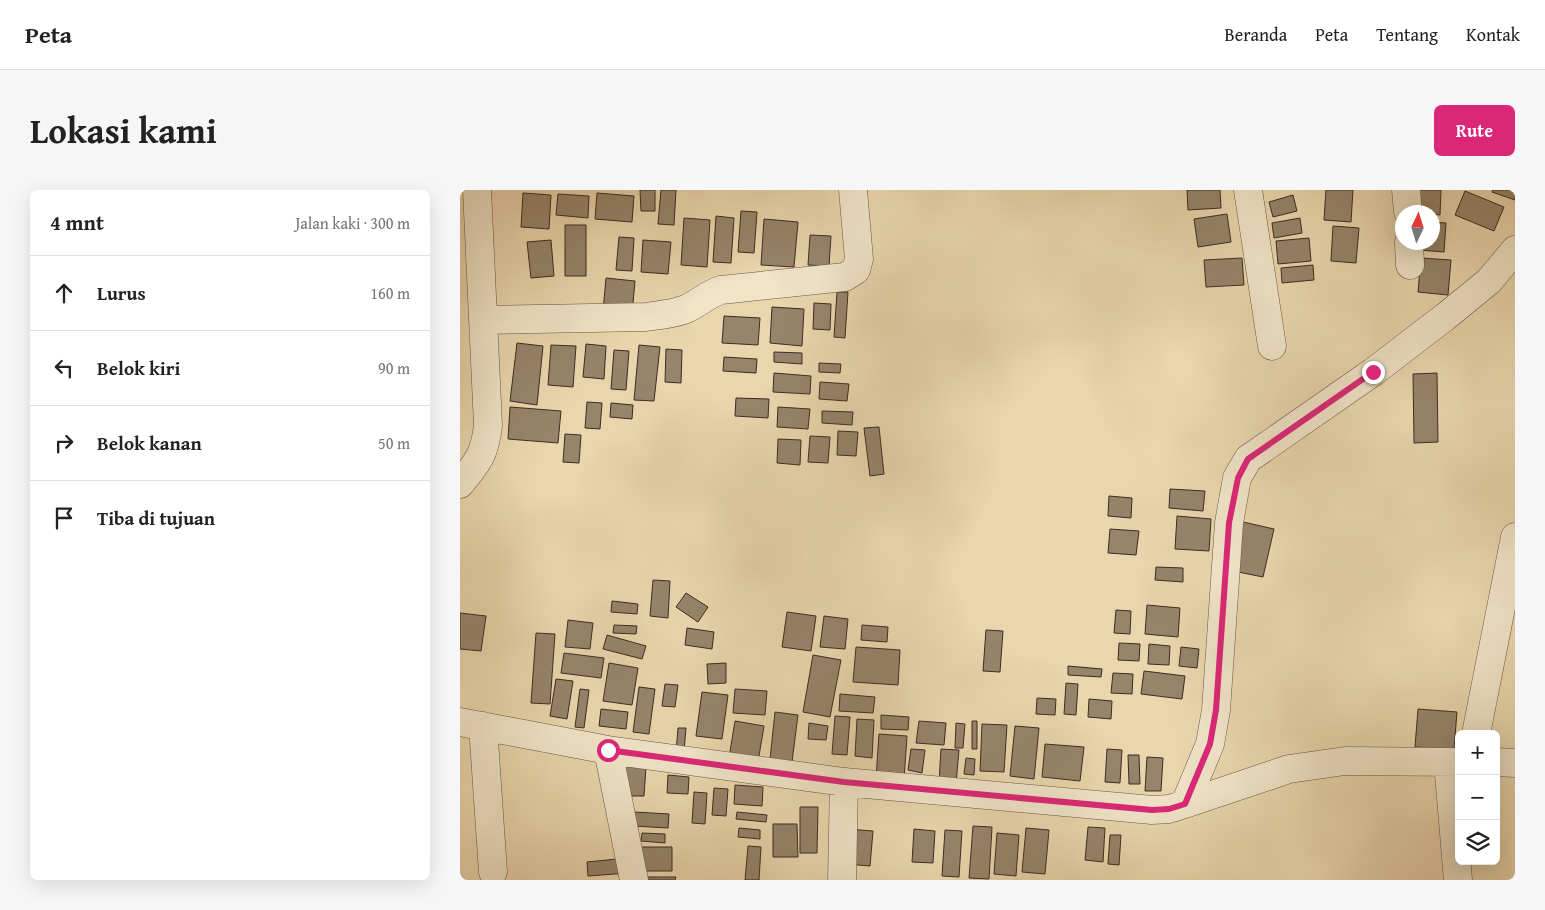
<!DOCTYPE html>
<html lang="id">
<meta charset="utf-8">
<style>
body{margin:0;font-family:"Gentium Book Plus",serif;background:#f6f6f6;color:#222}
.controls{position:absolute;right:15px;bottom:15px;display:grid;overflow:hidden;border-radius:8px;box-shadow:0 5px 20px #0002}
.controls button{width:45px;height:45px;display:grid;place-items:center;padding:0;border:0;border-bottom:1px solid #e0e0e0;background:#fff;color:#222;font:25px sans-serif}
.compass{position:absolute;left:935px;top:15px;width:45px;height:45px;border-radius:50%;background:#fff;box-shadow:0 5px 20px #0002;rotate:4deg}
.stop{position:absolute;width:15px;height:15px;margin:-11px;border:4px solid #db2777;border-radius:50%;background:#fff}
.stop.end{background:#db2777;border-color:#fff;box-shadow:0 1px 5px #0008}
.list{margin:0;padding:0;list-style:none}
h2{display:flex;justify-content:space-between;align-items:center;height:65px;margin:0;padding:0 20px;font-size:21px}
h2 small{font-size:16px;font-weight:400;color:#767676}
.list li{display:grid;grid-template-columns:32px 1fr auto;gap:15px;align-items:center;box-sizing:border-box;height:75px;padding:0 20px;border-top:1px solid #e0e0e0}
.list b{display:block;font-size:19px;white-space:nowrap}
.list em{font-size:16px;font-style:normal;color:#767676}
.icon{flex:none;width:28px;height:28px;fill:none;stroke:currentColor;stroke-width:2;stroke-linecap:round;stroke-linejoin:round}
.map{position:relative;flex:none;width:1055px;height:690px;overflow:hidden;border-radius:8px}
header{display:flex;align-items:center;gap:30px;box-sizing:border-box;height:70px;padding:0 25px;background:#fff;border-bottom:1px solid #e0e0e0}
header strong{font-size:24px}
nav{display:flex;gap:28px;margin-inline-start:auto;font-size:18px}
.intro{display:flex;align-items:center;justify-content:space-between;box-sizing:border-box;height:120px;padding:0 30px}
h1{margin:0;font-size:35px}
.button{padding:12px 22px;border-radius:8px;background:#db2777;color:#fff;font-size:18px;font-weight:700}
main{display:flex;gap:30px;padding:0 30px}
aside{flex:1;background:#fff;border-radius:8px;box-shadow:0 5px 20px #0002}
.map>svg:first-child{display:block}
.building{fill:#96846b;stroke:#3d2b24}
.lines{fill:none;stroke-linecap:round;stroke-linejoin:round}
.minor-casing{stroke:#685646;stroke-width:29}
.minor{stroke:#f1e4c9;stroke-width:28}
.route{stroke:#db2777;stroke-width:6}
</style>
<header>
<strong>Peta</strong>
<nav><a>Beranda</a><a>Peta</a><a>Tentang</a><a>Kontak</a></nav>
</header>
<div class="intro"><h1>Lokasi kami</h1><a class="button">Rute</a></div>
<main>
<aside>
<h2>4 mnt<small>Jalan kaki · 300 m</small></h2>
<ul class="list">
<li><svg class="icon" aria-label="ahead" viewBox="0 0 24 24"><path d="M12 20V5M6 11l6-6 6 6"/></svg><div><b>Lurus</b></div><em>160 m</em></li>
<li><svg class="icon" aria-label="left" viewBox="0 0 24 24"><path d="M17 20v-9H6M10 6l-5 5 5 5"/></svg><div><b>Belok kiri</b></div><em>90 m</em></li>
<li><svg class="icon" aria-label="right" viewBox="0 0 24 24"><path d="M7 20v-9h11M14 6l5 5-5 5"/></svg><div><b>Belok kanan</b></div><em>50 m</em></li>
<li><svg class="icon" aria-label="arrive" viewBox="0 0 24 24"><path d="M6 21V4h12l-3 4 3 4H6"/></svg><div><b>Tiba di tujuan</b></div></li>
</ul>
</aside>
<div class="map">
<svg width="1055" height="690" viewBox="0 0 1055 690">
<rect width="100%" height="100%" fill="#e9d6ac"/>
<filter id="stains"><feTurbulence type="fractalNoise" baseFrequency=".004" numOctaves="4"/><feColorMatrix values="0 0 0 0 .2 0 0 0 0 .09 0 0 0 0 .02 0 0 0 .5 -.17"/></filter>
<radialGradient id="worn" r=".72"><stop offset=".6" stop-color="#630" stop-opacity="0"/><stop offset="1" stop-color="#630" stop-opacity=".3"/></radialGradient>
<path class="building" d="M180 0H195V21H181Z
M201 0H216L214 35 198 34Z
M727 0H760L761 18 728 20Z
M866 0H893L891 32 864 30Z
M953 0H981L980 25 972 24V22H951Z
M1033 0H1055V10L1032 2Z
M1005 1 1044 17 1034 41 995 25Z
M63 3 91 5 89 39 61 37Z
M137 3 174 6 172 32 135 29Z
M98 4 129 6 128 28 96 25Z
M833 5 837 21 813 27 809 12Z
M281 21 297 22 294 63 278 62Z
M767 24 771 52 738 57 734 29Z
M256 26 274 28 271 73 253 72Z
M224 28 250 30 247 77 221 75Z
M840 28 842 43 814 48 812 33Z
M304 29 338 32 334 77 301 75Z
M972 32 986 33 984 62 959 60V52H972Z
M105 35H126V86H105Z
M873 36 899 38 896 73 871 71Z
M350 45 371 46 369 76 348 75Z
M159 47 174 48 172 81 156 80Z
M849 48 851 71 818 74 816 51Z
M91 50 94 86 71 88 67 52Z
M183 50 211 52 208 84 181 82Z
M782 68 784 95 746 97 744 70Z
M961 68 991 70 988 105 958 102Z
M853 75 854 90 822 93 821 78Z
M146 88 175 91 172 124 143 121Z
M377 102H388L385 148 374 147Z
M354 113 371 114 370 140 353 139Z
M312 117 344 119 342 156 310 153Z
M264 126 300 128 298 155 262 153Z
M57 153 83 156 77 215 50 211Z
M126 154 146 156 144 189 123 187Z
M91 155 116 156 113 197 88 195Z
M179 155 200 157 194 211 174 210Z
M206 159 222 160 221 193 205 192Z
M154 160 169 161 166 200 151 199Z
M314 162 342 163V174L314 172Z
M264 167 297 169 296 183 263 181Z
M359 173 381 174 380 183 359 182Z
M314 183 351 186 350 204 313 202Z
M977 183 978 252 954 253 953 184Z
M360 192 389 194 387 211 359 209Z
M276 208 309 209 308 228 275 226Z
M127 212 142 213 140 239 125 238Z
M151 213 173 215 172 229 150 227Z
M50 217 101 221 98 253 48 249Z
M318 217 350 219 348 239 317 237Z
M362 221 393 222 392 235 362 233Z
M419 237 424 284 410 286 404 238Z
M378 241 398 242 396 266 377 265Z
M105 244 121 245 119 273 103 272Z
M350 246 370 247 368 273 348 272Z
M318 249 341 250 340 275 317 273Z
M710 299 745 301 743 321 709 318Z
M649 306 672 308 671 328 648 326Z
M717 326 751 329 749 361 715 359Z
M779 331 814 339 803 387 768 380Z
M650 339 679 341 676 365 648 363Z
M696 377 723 378V392L695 390Z
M193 390 210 391 208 428 190 426Z
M226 403 248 417 238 432 216 417Z
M152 411 178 414 177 424 151 422Z
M687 415 720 418 718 447 685 444Z
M656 420 671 421 670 444 654 443Z
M327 422 356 426 351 461 322 457Z
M0 423 26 426 21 461 0 459Z
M364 426 388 429 385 459 360 457Z
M108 430 133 433 130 459 105 457Z
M154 435 177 436 176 444 153 443Z
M402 435 428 437 427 452 401 450Z
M227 438 254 442 252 459 225 455Z
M526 440 543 441 540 482 523 481Z
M76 443 95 444 90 514 71 513Z
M147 445 186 456 182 469 143 459Z
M659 453 680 454 679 471 658 470Z
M689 454 710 456 709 475 688 474Z
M396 457 440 460 438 495 393 492Z
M721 457 739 459 737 478 719 476Z
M104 463 144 468 141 488 101 483Z
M353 465 381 470 370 527 343 522Z
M149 473 178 478 172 515 143 511Z
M266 473V493L248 494 247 474Z
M608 476 642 479 641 487 608 485Z
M684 481 725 486 722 509 681 504Z
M653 483 673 484 672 504 651 503Z
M96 489 113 491 107 529 90 526Z
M606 493 618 494 616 525 604 524Z
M205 494 218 495 215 517 202 516Z
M179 497 195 499 189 544 173 542Z
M120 499 129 500 124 538 115 537Z
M275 499 307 501 305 525 273 523Z
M242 502 268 505 262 549 236 546Z
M380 504 415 507 413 523 379 521Z
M577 508 596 509 595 525 576 524Z
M629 509 652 511 651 529 628 527Z
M141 519 168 522 166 539 139 536Z
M958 519 997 522 994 559 955 557Z
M315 522 338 525 332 572 310 569Z
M421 525 449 527 448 540 421 539Z
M375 526 390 527 387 565 372 564Z
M397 529 414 530 412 568 395 566Z
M275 531 304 536 297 578 268 574Z
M459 531 486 533 484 555 456 553Z
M512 531H517V559H512Z
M349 533 368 536 366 550 348 549Z
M496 533 505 534 503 558H495Z
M522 534 547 535 544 582 520 581Z
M555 536 579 538 574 589 550 586Z
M218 538H226L224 562H216Z
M419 544 447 546 444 590 416 588Z
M585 554 624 557 620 591 582 587Z
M451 559 465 560 462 583 448 580Z
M481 559 499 560 496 594 479 592Z
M647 559 662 560 660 593 645 592Z
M668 565H679L680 594H669Z
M687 567 703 568 701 601H685Z
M506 568 515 569 514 585 504 584Z
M161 576 186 577 184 606H159Z
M208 585 229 587 228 604 207 603Z
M275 595 303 597 302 616 274 614Z
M254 598 268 599 266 626 252 625Z
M234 602 247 603 245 634 232 633Z
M340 617H358L357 663H340Z
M174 622 209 624 208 638 173 636Z
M277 622 307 625 306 632 276 629Z
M313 634H337L338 667H313Z
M513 636 532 637 529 689 509 688Z
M628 637 645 638 643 672 625 670Z
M279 638 300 640V649L278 647Z
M566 638 589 640 585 684 562 682Z
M388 639 413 641 410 676 386 674Z
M454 639 475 641 473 673 452 672Z
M485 640 502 641 499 687 482 686Z
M182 643 205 644V653L181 651Z
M537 643 559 645 556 686 534 684Z
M650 645H661L659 675 648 674Z
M288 656 301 657 299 690H285Z
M178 657H212V681H178Z
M167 668 169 683 128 686 127 672Z
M182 687H216L215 690H182Z"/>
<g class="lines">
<g class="minor-casing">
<path id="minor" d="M788 0 812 156
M946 0 948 22
M949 52 950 75
M24 130 186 127C200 125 214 124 226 119 239 113 248 104 261 100L385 87 396 80 399 69 393 0
M0 294C18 272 25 264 28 235L17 0
M0 532 148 560 384 592 692 620 709 619 725 614 829 579 885 571 999 572
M23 536 33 682
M1016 544 1055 347
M148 560 174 690
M988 572 998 690
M1036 572 1055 573
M725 614 750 554 756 520 769 333 777 288 788 269 913 182 985 127 1029 91 1055 60
M382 690 384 592"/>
</g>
<use href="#minor" class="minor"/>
</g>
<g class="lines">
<path class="route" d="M148 560 384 592 692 620 709 619 725 614 750 554 756 520 769 333 778 288 788 269 913 182"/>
</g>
<rect width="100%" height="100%" filter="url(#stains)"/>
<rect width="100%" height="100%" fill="url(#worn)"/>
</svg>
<div class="controls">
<button>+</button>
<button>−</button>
<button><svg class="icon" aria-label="layers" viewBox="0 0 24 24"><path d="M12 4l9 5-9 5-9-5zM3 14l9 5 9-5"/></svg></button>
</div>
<svg class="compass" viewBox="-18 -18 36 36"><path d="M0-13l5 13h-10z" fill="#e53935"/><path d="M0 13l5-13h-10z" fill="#767676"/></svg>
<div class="stop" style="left:148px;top:560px"></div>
<div class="stop end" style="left:913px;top:182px"></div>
</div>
</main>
